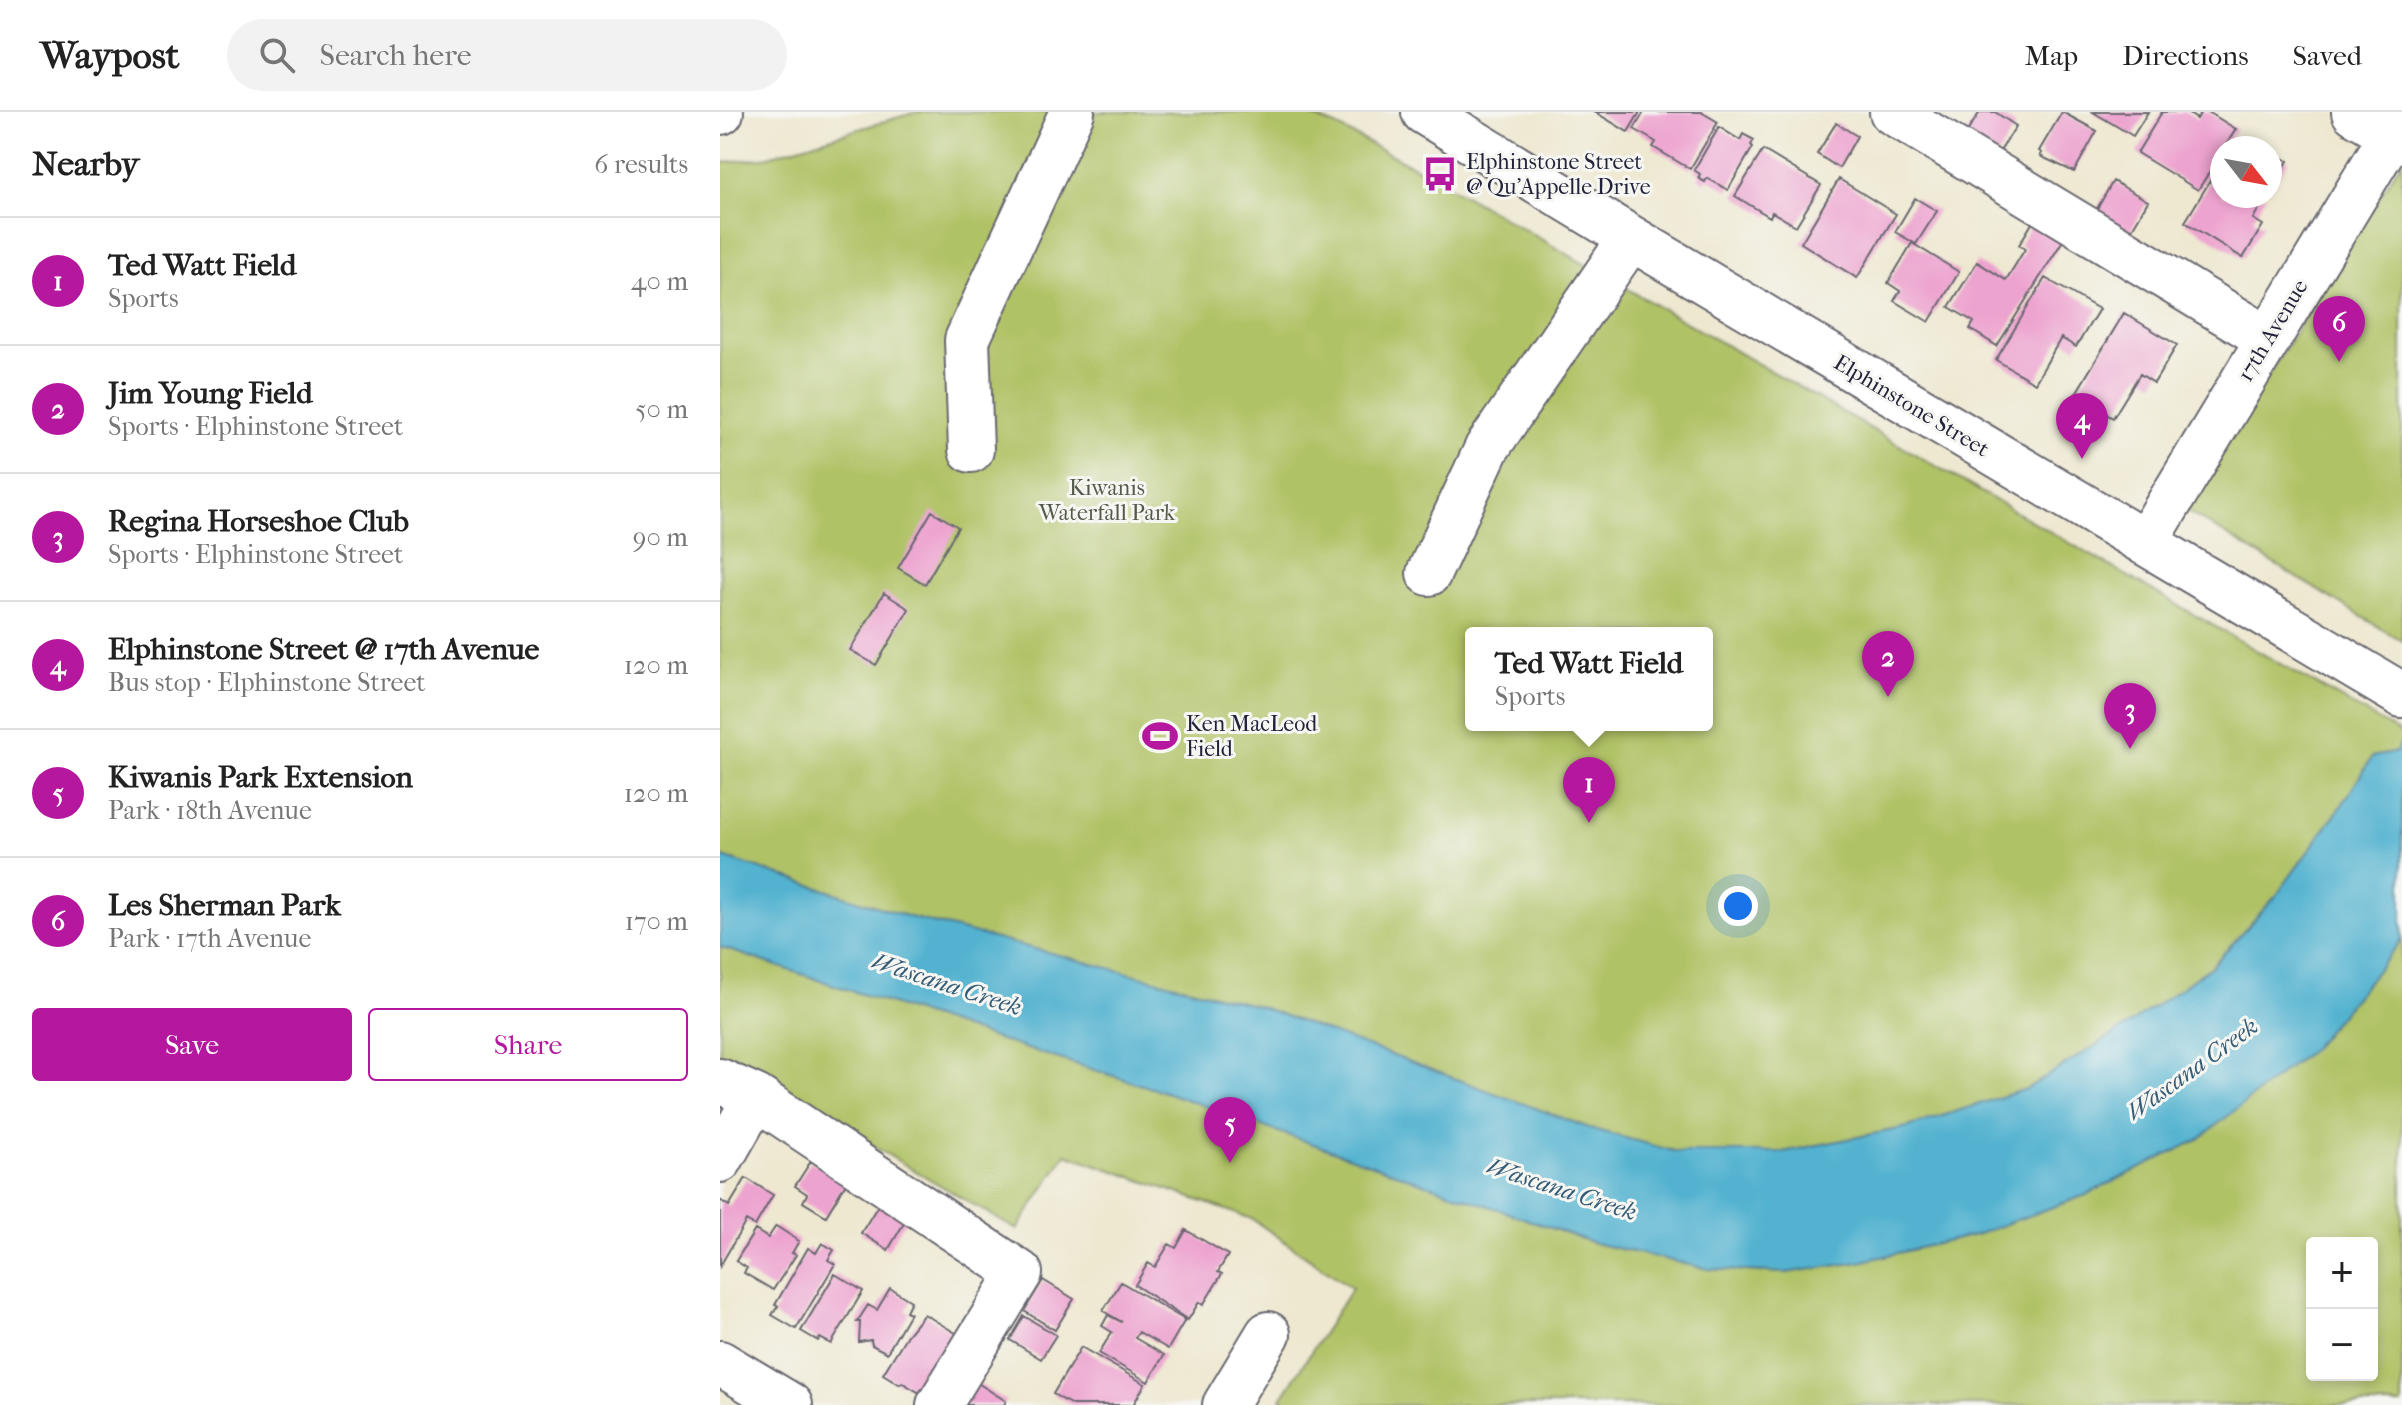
<!DOCTYPE html>
<meta charset="utf-8">
<style>
body{margin:0;font-family:"IM FELL French Canon",serif;background:#f2f2f2;color:#222}
.controls{position:absolute;right:24px;bottom:24px;display:grid;overflow:hidden;border-radius:8px;box-shadow:0 4px 12px #0003}
.controls button{width:72px;height:72px;display:grid;place-items:center;padding:0;border:0;border-bottom:2px solid #e0e0e0;background:#fff;color:#222;font:40px sans-serif}
.compass{position:absolute;left:1490px;top:24px;width:72px;height:72px;border-radius:50%;background:#fff;box-shadow:0 4px 12px #0003;rotate:121deg}
.you{position:absolute;left:1018px;top:794px;width:28px;height:28px;margin:-20px;border:6px solid #fff;border-radius:50%;background:#1a73e8;box-shadow:0 0 0 12px #1a73e833}
.badge{display:grid;place-items:center;width:52px;height:52px;border-radius:50%;background:#b5179e;color:#fff;font-size:26px;font-weight:700}
.pin{position:absolute;translate:-50% -66px;filter:drop-shadow(0 2px 4px #0008)}
.pin::after{content:'';position:absolute;top:42px;width:28px;height:24px;background:inherit;clip-path:polygon(0 0,100% 0,50% 100%)}
.popup{position:absolute;left:745px;top:515px;width:248px;height:104px;box-sizing:border-box;display:grid;place-content:center;border-radius:8px;background:#fff;filter:drop-shadow(0 2px 6px #0005);font-size:26px;white-space:nowrap;color:#767676}
.popup b{font-size:30px;color:#222}
.popup::after{content:'';position:absolute;left:50%;top:100%;margin-left:-16px;border:16px solid transparent;border-top-color:#fff}
.list{margin:0;padding:0;list-style:none}
h2{display:flex;justify-content:space-between;align-items:center;height:104px;margin:0;padding:0 32px;font-size:34px}
h2 small{font-size:26px;font-weight:400;color:#767676}
.list li{display:grid;grid-template-columns:52px 1fr auto;gap:24px;align-items:center;box-sizing:border-box;height:128px;padding:0 32px;border-top:2px solid #e0e0e0}
.list b{display:block;font-size:30px;white-space:nowrap}
.list p{margin:0;font-size:26px;white-space:nowrap;color:#767676}
.list em{font-size:26px;font-style:normal;color:#767676}
.actions{display:flex;gap:16px;padding:24px 32px}
.actions a{flex:1;padding:18px 0;border:2px solid #b5179e;border-radius:8px;text-align:center;font-size:28px;color:#b5179e}
.actions .main{background:#b5179e;color:#fff}
.icon{flex:none;width:44px;height:44px;fill:none;stroke:currentColor;stroke-width:2;stroke-linecap:round;stroke-linejoin:round}
.map{position:relative;flex:none;width:1682px;height:1293px;overflow:hidden}
header{display:flex;align-items:center;gap:48px;box-sizing:border-box;height:112px;padding:0 40px;background:#fff;border-bottom:2px solid #e0e0e0}
header strong{font-size:38px}
nav{display:flex;gap:44px;margin-inline-start:auto;font-size:28px}
.search{width:560px;height:72px;background:#f2f2f2;display:flex;align-items:center;gap:20px;box-sizing:border-box;padding:0 28px;border-radius:44px;color:#767676;font-size:30px}
main{display:flex}
aside{flex:1;background:#fff}
.map>svg:first-child{display:block}
.green{fill:#b0c266;stroke:#697250;stroke-width:2;fill-rule:evenodd}
.water{fill:#52b2d0;stroke:#3a6a86;stroke-width:2}
.building{fill:#eda3cf}
.lines{fill:none;stroke-linecap:round;stroke-linejoin:round}
.minor-casing{stroke:#69676f;stroke-width:48}
.minor{stroke:#fff;stroke-width:44}
.labels{text-anchor:middle;stroke-width:6;stroke-linejoin:round;paint-order:stroke}
.poi-label{font-size:22px;fill:#22223b;stroke:#f6f6f2;text-anchor:start}
.street-label{font-size:22px;fill:#22223b;stroke:#f6f6f2}
.park-label{font-size:22px;fill:#545a4a;stroke:#f6f6f2}
.water-label{font-size:24px;font-style:italic;fill:#355c77;stroke:#f6f6f2}
</style>
<header>
<strong>Waypost</strong>
<div class="search"><svg class="icon" aria-label="search" viewBox="0 0 24 24"><circle cx="10" cy="10" r="6"/><path d="M15 15l6 6"/></svg>Search here</div>
<nav><a>Map</a><a>Directions</a><a>Saved</a></nav>
</header>
<main>
<aside>
<h2>Nearby<small>6 results</small></h2>
<ul class="list">
<li><span class="badge">1</span><div><b>Ted Watt Field</b><p>Sports</p></div><em>40 m</em></li>
<li><span class="badge">2</span><div><b>Jim Young Field</b><p>Sports · Elphinstone Street</p></div><em>50 m</em></li>
<li><span class="badge">3</span><div><b>Regina Horseshoe Club</b><p>Sports · Elphinstone Street</p></div><em>90 m</em></li>
<li><span class="badge">4</span><div><b>Elphinstone Street @ 17th Avenue</b><p>Bus stop · Elphinstone Street</p></div><em>120 m</em></li>
<li><span class="badge">5</span><div><b>Kiwanis Park Extension</b><p>Park · 18th Avenue</p></div><em>120 m</em></li>
<li><span class="badge">6</span><div><b>Les Sherman Park</b><p>Park · 17th Avenue</p></div><em>170 m</em></li>
</ul>
<div class="actions"><a class="main">Save</a><a>Share</a></div>
</aside>
<div class="map">
<svg width="1682" height="1293" viewBox="0 0 1682 1293">
<rect width="100%" height="100%" fill="#f6f6f2"/>
<filter id="ink" filterUnits="userSpaceOnUse"><feTurbulence type="fractalNoise" baseFrequency=".0125" numOctaves="2"/><feDisplacementMap in="SourceGraphic" scale="16" xChannelSelector="R" yChannelSelector="G"/><feConvolveMatrix kernelMatrix="1 2 1 2 8 2 1 2 1" color-interpolation-filters="sRGB"/></filter>
<filter id="wash" filterUnits="userSpaceOnUse"><feTurbulence type="fractalNoise" baseFrequency=".006" numOctaves="4" result="noise"/><feDisplacementMap in="SourceGraphic" scale="32" xChannelSelector="R" yChannelSelector="G"/><feGaussianBlur stdDeviation="1.8" result="paint"/><feColorMatrix in="noise" values="0 0 0 0 0 0 0 0 0 0 0 0 0 0 0 0 0 1.4 0 .05"/><feComposite in="paint" operator="in"/></filter>
<g filter="url(#wash)">
<rect width="100%" height="100%" fill="#eee8d0"/>
<path class="green" d="M196 0H581L616 14 706 61 1682 622V630L1676 640 1652 645 1622 693 1556 784 1492 854 1404 916 1306 977 1188 1015 1063 1040H957L872 1017 541 895 190 805 0 744V51L42 46ZM751 521H987V613H751Z
M1682 48V529L1465 398Z
M1682 828V1293H571L561 1287 632 1176 532 1107 346 1042 297 1118 60 980 0 956V835L298 934 448 981 874 1131 988 1157 1065 1161 1139 1150 1255 1123 1366 1083 1592 937ZM1592 1131H1652V1263H1592Z"/>
<path class="water" d="M1682 630V828L1592 937 1478 1028 1366 1083 1255 1123 1139 1150 1066 1161 988 1157 874 1131 448 981 298 934 0 835V744L190 805 541 895 872 1017 957 1040H1063L1188 1015 1306 977 1404 916 1492 854 1556 784 1622 693 1652 645 1676 640Z"/>
<g id="blocks">
<path class="building" d="M875 0H920L908 20Z
M924 0H981L998 10 970 57 933 35 936 30 914 17Z
M1260 0H1275L1296 14 1277 44 1245 23Z
M1342 0 1377 19 1354 60 1320 44 1322 41 1319 39Z
M1373 0H1428L1413 24Z
M1442 0H1466L1477 7 1481 0H1488L1516 17 1478 78 1417 41Z
M1116 11 1137 24 1119 56 1097 42Z
M999 15 1020 28 1023 22 1034 28 1031 33 1033 35 1008 78 987 66 985 70 978 66 980 62 974 58Z
M1532 27 1547 36H1527Z
M1043 38 1101 73 1076 114 1052 100 1050 105 1015 84Z
M1550 38 1568 49 1550 78Z
M1502 49V84H1546L1533 107 1543 113 1523 146 1465 110Z
M1119 67 1176 102 1137 166 1081 131Z
M1393 69 1428 89 1409 122 1374 102Z
M1195 86 1217 99 1196 132 1175 120Z
M1317 103 1347 122 1277 234 1250 217 1254 210 1229 195 1257 150 1286 168 1305 137 1299 133Z
M1192 131 1239 160 1209 210 1174 189 1180 179 1168 171Z
M1325 166 1379 197 1356 235 1341 226 1315 271 1276 248Z
M1404 201 1457 233 1434 271 1420 262 1393 306 1355 283Z
M212 399 238 415 205 472 178 456Z
M164 481 189 497 156 553 130 538Z
M91 1049 126 1071 106 1104 83 1090 87 1082 75 1074Z
M26 1066 53 1083 35 1114 26 1109 0 1154V1088L9 1094Z
M160 1090 187 1106 168 1138 141 1121Z
M56 1114 79 1129 72 1141 76 1143 53 1178 24 1161 27 1156 16 1149 35 1118 48 1126Z
M466 1118 508 1143 498 1160 502 1162 483 1193 479 1190 468 1208 415 1173 428 1151 435 1155 449 1132 456 1136Z
M102 1131 114 1138 108 1148 115 1152 76 1217 52 1203 58 1194 55 1193 88 1136 96 1141Z
M115 1162 143 1179 111 1232 100 1226 98 1229 81 1219Z
M323 1168 354 1187 335 1218 304 1199Z
M401 1170 465 1208 448 1237 419 1220 415 1226 444 1243 428 1270 379 1241 392 1220 382 1214 388 1203 402 1210 383 1199Z
M170 1176 191 1189 186 1199 190 1201 167 1241 152 1233 151 1228 139 1230 140 1210H137L148 1193 157 1198Z
M204 1202 239 1223 203 1286 201 1279 198 1280 183 1271 179 1272 163 1262 187 1223Z
M304 1204 336 1223 321 1247 290 1228Z
M361 1235 425 1272 413 1293H352L333 1282Z
M256 1270 286 1289 284 1293H241Z"/>
</g>
</g>
<g filter="url(#ink)">
<use href="#blocks" fill-opacity="0" stroke="#69676f" stroke-width="2"/>
<g class="lines">
<g class="minor-casing">
<path id="minor" d="M0 0H1
M704 0 911 126 1682 583
M1172 0 1547 226
M1634 0 1671 22
M251 338 247 228 352 0
M1425 431 1682 6
M709 461 767 336 911 126
M0 969 36 985 300 1161 219 1293
M0 1048 36 985
M0 1251 70 1293
M505 1293 548 1222"/>
</g>
<use href="#minor" class="minor"/>
</g>
</g>
<defs>
<g id="bus-bare" transform="scale(2.76)"><path d="M-5-6H5V4H4V6H2V4H-2V6H-4V4H-5ZM-3.5-4V0h7V-4ZM-3.5 1.2v1.5H-2V1.2ZM2 1.2v1.5H3.5V1.2Z" fill="#b5179e" stroke="#f6f6f2" stroke-width="2.5" paint-order="stroke"/></g>
<g id="stadium-bare" transform="scale(2.76)"><path d="M0-5a6.5 5 0 1 0 0 10a6.5 5 0 1 0 0-10ZM-3.5-1.8h7v3.6h-7Z" fill="#b5179e" stroke="#f6f6f2" stroke-width="2.5" paint-order="stroke"/></g>
</defs>
<g fill-rule="evenodd">
<use href="#bus-bare" x="720" y="62"/>
<use href="#stadium-bare" x="440" y="624"/>
</g>
<g class="labels">
<g class="poi-label">
<text x="746" y="57">Elphinstone Street<tspan x="746" dy="25">@ Qu'Appelle Drive</tspan></text>
<text x="466" y="619">Ken MacLeod<tspan x="466" dy="25">Field</tspan></text>
</g>
<g class="street-label">
<text transform="translate(1552 218) rotate(-59)" y="8">17th Avenue</text>
<text transform="translate(1192 293) rotate(31)" y="8">Elphinstone Street</text>
</g>
<g class="park-label">
<text x="387" y="383">Kiwanis<tspan x="387" dy="25">Waterfall Park</tspan></text>
</g>
<g class="water-label">
<text transform="translate(227 872) rotate(18)" y="8">Wascana Creek</text>
<text transform="translate(1472 957) rotate(-36)" y="8">Wascana Creek</text>
<text transform="translate(842 1077) rotate(18)" y="8">Wascana Creek</text>
</g>
</g>
</svg>
<div class="controls">
<button>+</button>
<button>−</button>
</div>
<svg class="compass" viewBox="-18 -18 36 36"><path d="M0-13l5 13h-10z" fill="#e53935"/><path d="M0 13l5-13h-10z" fill="#767676"/></svg>
<div class="you"></div>
<div class="pin badge" style="left:869px;top:711px">1</div>
<div class="popup"><b>Ted Watt Field</b>Sports</div>
<div class="pin badge" style="left:1168px;top:585px">2</div>
<div class="pin badge" style="left:1410px;top:637px">3</div>
<div class="pin badge" style="left:1362px;top:347px">4</div>
<div class="pin badge" style="left:510px;top:1051px">5</div>
<div class="pin badge" style="left:1619px;top:250px">6</div>
</div>
</main>
